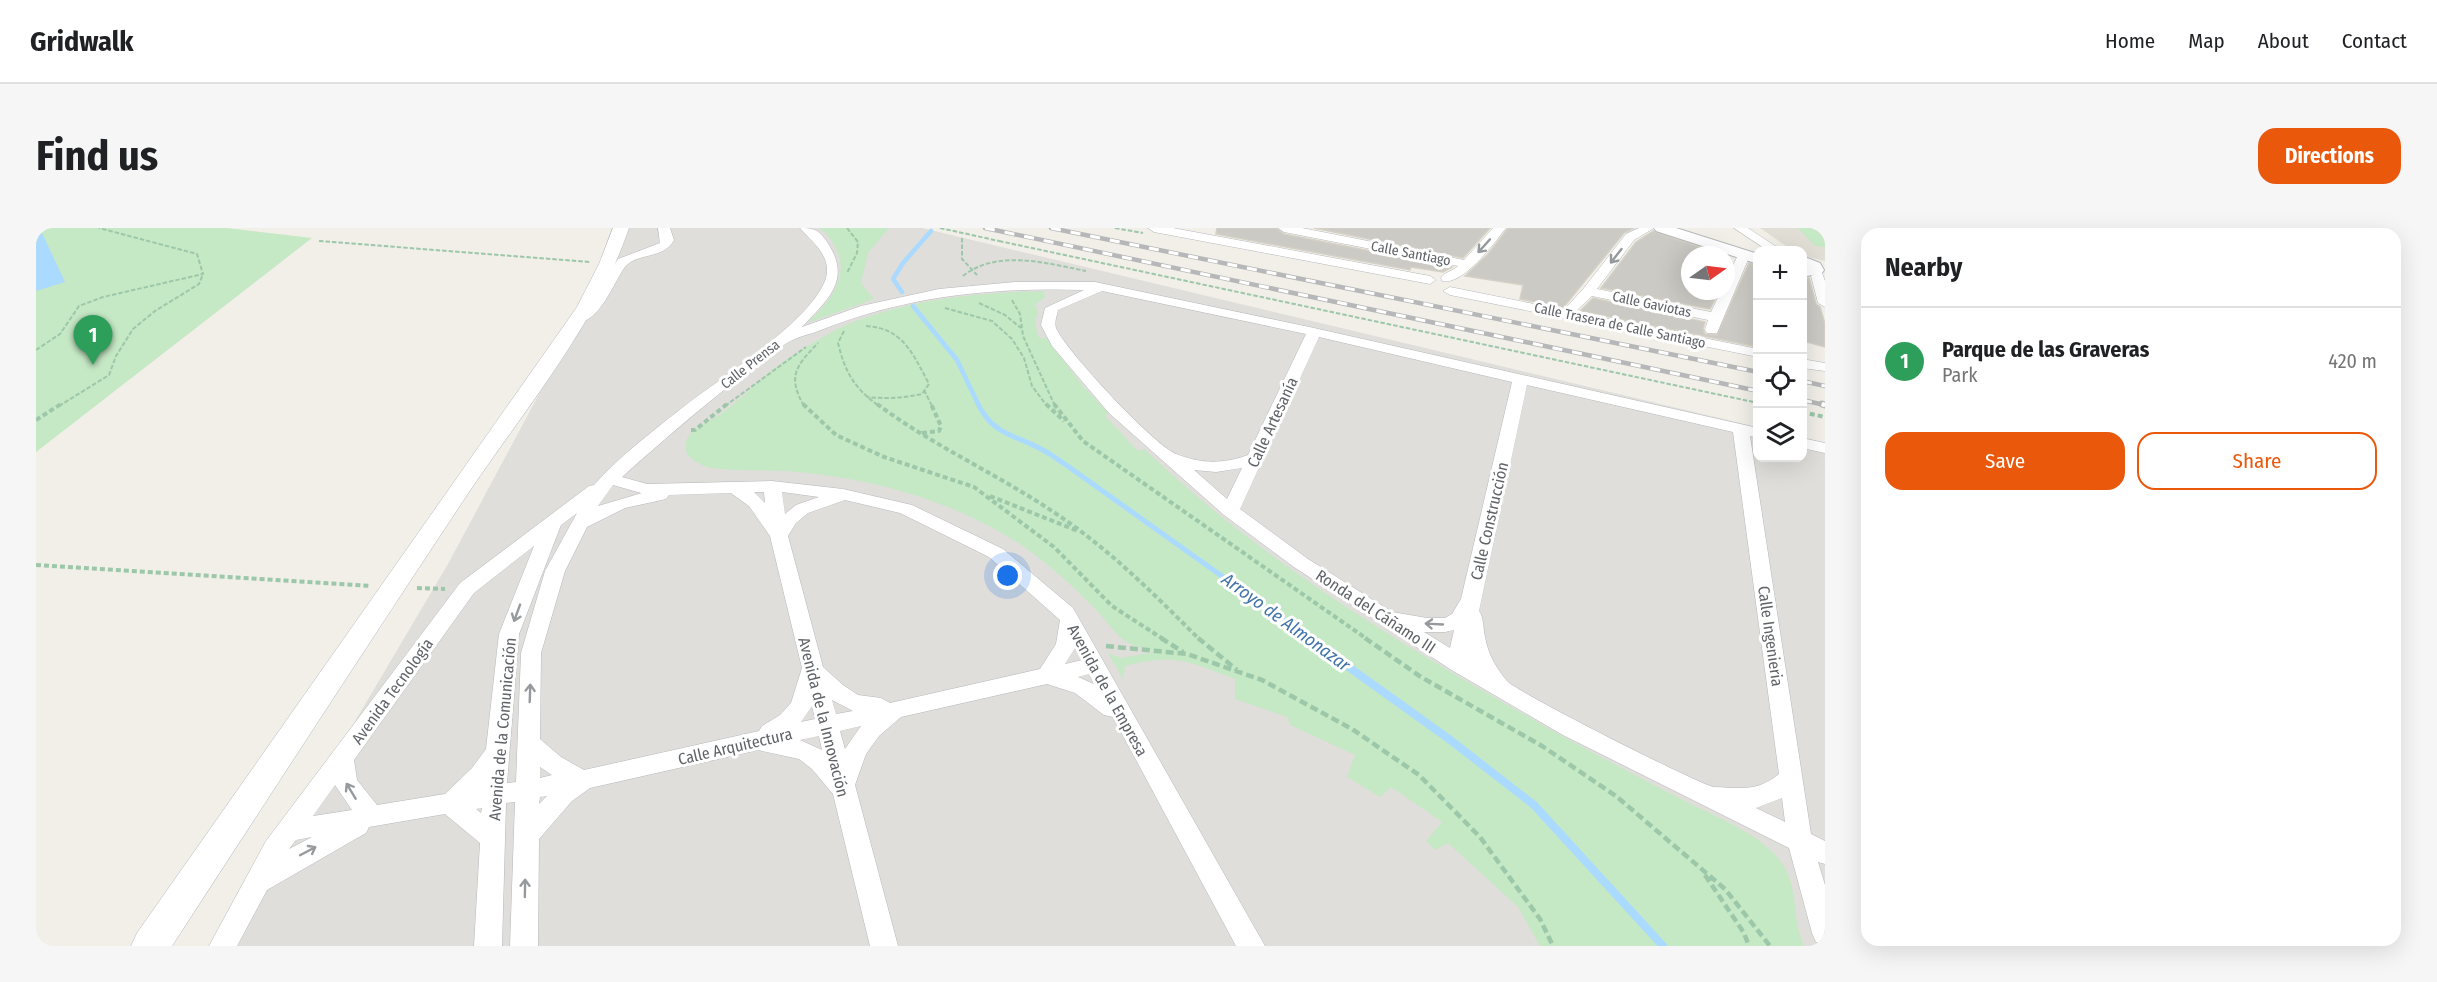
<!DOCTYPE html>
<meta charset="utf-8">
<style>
body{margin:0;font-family:"Fira Sans Condensed",sans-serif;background:#f6f6f6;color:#202124}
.controls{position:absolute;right:18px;top:18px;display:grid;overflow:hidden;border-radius:12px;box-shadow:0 6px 24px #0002}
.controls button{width:54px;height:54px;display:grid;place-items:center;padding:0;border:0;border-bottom:2px solid #e0e0e0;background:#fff;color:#202124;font:30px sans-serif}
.compass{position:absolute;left:1645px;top:18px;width:54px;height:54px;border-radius:50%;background:#fff;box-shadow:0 6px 24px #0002;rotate:76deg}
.you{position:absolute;left:972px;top:348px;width:21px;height:21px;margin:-15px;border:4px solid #fff;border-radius:50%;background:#1a73e8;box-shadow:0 0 0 9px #1a73e833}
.badge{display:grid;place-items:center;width:39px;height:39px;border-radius:50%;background:#ea580c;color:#fff;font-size:20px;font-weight:700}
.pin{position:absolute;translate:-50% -50px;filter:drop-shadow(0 2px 3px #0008)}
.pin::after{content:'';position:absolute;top:32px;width:21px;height:18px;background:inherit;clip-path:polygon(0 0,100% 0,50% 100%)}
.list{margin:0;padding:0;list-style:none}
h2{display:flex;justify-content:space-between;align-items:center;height:78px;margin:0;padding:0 24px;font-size:26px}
h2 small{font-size:20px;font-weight:400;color:#757577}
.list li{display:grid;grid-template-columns:39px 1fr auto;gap:18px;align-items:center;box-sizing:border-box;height:108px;padding:0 24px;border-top:2px solid #e0e0e0}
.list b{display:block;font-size:22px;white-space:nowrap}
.list p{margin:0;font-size:20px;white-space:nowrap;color:#757577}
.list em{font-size:20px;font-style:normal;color:#757577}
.actions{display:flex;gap:12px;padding:18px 24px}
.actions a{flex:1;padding:14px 0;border:2px solid #ea580c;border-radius:18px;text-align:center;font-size:21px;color:#ea580c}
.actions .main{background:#ea580c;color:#fff}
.icon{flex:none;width:33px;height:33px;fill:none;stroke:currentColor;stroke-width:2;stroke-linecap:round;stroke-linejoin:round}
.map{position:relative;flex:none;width:1789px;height:718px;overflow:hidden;border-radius:18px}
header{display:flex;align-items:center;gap:36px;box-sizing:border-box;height:84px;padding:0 30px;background:#fff;border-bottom:2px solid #e0e0e0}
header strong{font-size:28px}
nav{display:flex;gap:33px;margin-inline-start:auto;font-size:21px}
.intro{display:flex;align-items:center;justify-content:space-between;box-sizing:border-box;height:144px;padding:0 36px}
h1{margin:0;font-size:42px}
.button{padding:15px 27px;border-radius:18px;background:#ea580c;color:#fff;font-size:21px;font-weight:700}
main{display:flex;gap:36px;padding:0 36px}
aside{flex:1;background:#fff;border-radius:18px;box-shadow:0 6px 24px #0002}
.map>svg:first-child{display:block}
.industrial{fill:#e0deda}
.education{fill:#e1ded6}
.green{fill:#c5e8c5}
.water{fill:#aadaff}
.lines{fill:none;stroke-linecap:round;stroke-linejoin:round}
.stream-far2{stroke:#aadaff;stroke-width:4.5}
.stream-far1{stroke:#aadaff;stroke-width:5}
.stream{stroke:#aadaff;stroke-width:8}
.building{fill:#cccac5;stroke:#d6d1c6;stroke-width:1.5}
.minor-casing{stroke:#b5b8bc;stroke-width:1}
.tertiary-casing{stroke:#b5b8bc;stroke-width:2}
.secondary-casing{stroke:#b6babf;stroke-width:1}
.path-far2{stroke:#9cc7a9;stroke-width:2;stroke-dasharray:4.5 2;stroke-linecap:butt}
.path-far1{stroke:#9cc7a9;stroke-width:4;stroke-dasharray:5 3;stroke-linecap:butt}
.path{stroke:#9cc7a9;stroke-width:4.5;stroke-dasharray:8 4;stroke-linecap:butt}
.minor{fill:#fff;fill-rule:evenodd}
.tertiary{fill:#fff;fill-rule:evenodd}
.secondary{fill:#fff;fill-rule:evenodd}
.rail-far1-casing{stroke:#b6b7b8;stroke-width:4.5}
.rail-casing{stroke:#b6b7b8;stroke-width:7}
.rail-far1{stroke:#fff;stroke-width:3;stroke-dasharray:10;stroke-linecap:butt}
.rail{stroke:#fff;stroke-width:4.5;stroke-dasharray:13;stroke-linecap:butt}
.path-bridge{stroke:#9cc7a9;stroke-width:2;stroke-dasharray:4.5 2;stroke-linecap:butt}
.oneway{stroke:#979a9d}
.labels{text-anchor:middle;stroke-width:6;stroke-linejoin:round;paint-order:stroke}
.far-street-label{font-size:14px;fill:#5f6368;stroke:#fff}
.street-label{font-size:16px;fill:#5f6368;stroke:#fff}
.water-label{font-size:18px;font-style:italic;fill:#4174aa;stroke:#fff}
</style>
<header>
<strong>Gridwalk</strong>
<nav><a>Home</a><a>Map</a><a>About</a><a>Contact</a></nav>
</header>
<div class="intro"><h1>Find us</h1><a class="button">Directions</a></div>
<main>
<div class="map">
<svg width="1789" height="718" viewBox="0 0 1789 718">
<rect width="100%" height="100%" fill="#f1efe8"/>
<path class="industrial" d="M592 0H886L1721 199 1722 230H1766L1767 209 1789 215V718H186L412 336Z"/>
<path class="education" d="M1724 0H1789V33L1767 28 1766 22H1756Z"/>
<path class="green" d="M0 0H191L276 10 0 224Z
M784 0H853L832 25 825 55 838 71 771 95C803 66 821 34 784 0Z
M1762 0H1789V19L1779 18Z
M1008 63 1009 69 999 77 1002 83 999 95 1003 110H1010L1047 158 1073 186 1069 188 1102 223 1108 221C1130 241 1153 262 1176 281 1281 367 1399 436 1517 503 1560 527 1604 550 1649 573 1680 589 1717 602 1741 629 1765 655 1754 688 1768 718H1504L1482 679 1412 615 1399 622 1390 613 1406 594 1355 559 1344 569 1311 549 1319 527 1254 497 1251 489 1199 471V451C1153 434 1139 425 1089 438L1087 451 1072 425 1085 430 1119 424C1107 420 1095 418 1085 410 1076 402 1069 391 1061 383 1038 359 1013 336 985 317 921 275 846 253 771 245 739 241 707 244 675 240 663 237 646 229 650 214 653 201 675 193 685 186 700 175 713 162 727 150 748 131 793 103 820 93 882 70 943 65 1008 63Z"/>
<path class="water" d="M6 5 29 54 0 63V6Z"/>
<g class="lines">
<path class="stream-far2" d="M866 64 857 51 867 35 895 3
M877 78 921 132 943 178"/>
<path class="stream-far1" d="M942 176C957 207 979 207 1005 221 1015 226 1024 233 1033 239L1274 411"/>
<path class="stream" d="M1272 410 1413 511 1498 577 1627 718"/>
</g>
<path class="building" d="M1181 0H1240L1248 6 1416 39 1407 44 1375 39 1374 42 1180 6Z
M1278 0H1454L1427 30Z
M1472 0H1598L1588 5 1527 80 1484 71 1487 57 1429 48 1452 26Z
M1617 3 1687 27H1654V63H1683L1674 81 1565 60 1600 14Z
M1713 35 1722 38V119L1544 83 1557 70 1669 94 1667 101 1669 106 1681 107Z
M1773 50 1780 76 1784 79 1789 96V119L1767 113V51Z"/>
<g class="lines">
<g class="minor-casing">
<path id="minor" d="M622 0H634L638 12C627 32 601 24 589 39 577 55 562 100 536 94L534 91 551 79 582 31 624 15Z
M764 0C778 0 783 2 791 14 817 52 791 72 766 99L825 78 903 61 979 54H1059L1278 100 1722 200V210L1714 208 1775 606 1789 613V636L1782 634 1789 657V718L1780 714 1776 705 1753 620 1527 507 1414 441 1258 339 1188 287 1073 185 1016 118 1005 97 1009 80 1048 62C958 59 869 68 785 102 775 106 760 109 751 115 693 155 639 202 586 249L611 256 736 253 807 261 876 277 967 321 1037 380 1229 718H1200L1077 489 1068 487 1039 465 1011 456 865 489 843 508 830 526 819 557 862 718H834L797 566 776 541 763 531 722 522 554 560 536 573 503 611 502 718H474L479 574 470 575 466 718H438L444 615 409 586 333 599 330 605 231 662 201 718H173L230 613 424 355 553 258 558 257C582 230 613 206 641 184 678 154 777 93 790 50 796 28 776 14 764 0ZM1066 63 1270 106 1212 227C1188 236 1164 236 1140 226 1118 217 1030 123 1020 100 1018 94 1021 88 1022 82ZM1283 109 1476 154 1425 371 1416 386 1409 390H1391L1356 384 1272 331 1204 281ZM1491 157 1697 204 1743 546C1721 564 1705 560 1678 559 1666 558 1480 464 1471 453 1460 440 1452 426 1449 409 1447 400 1448 390 1443 383ZM1206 240 1191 271 1158 242 1180 244ZM577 257 605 265H606L562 278ZM718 264H728L729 275ZM746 264 783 269 760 277 749 286ZM695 265 713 278 734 308 766 440 755 475 744 487 726 498 723 503 548 542 525 529 504 511 505 425 529 343 551 299 589 280 630 271 633 267ZM809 272 864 285 953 329 1024 392 1020 416 1004 441 854 475 845 470 822 467 807 457 787 439 752 308 760 295 772 285ZM541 285 509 343 485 425 480 554 471 555 483 406 525 297ZM498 318 463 406 450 521 436 540 409 566 341 577 321 552 318 532 438 365ZM1418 402 1414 420 1388 404H1409ZM1039 420 1046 432 1029 436ZM1053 446 1058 456 1042 449ZM796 472 817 483 800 486ZM776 478 779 491 765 494ZM825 498 809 521 804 503ZM783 508 786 522 764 512ZM504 539 516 547 504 550ZM299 557 316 582 277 588ZM511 568 503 576 504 569ZM1746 570 1749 594 1720 580ZM446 580 445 585 440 581ZM276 609 255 620 253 621 260 612Z
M1112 0H1137L1394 48 1400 52 1394 56 1118 4Z
M1242 0H1266L1428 32 1457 0H1470C1458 15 1427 58 1406 53L1405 50C1408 44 1417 43 1422 38L1248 4Z
M1603 0H1618L1598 12 1561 61 1675 84 1685 63H1690V52L1702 27 1704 24H1712L1714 27 1681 105H1671L1669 102 1672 92 1556 68 1539 84 1722 121V129L1414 67 1407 63 1414 59 1528 82 1548 60 1590 6Z
M1698 0H1712L1745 22H1731Z
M1781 44 1786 45 1789 53V79L1782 75 1775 48Z
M1766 131 1789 135V143L1766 140Z
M1766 210 1789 215V225L1766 220Z"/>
</g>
<g class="tertiary-casing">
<path id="tertiary" d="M1618 0H1640L1722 26V36L1620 3Z
M1766 28 1784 35 1788 42 1786 45 1766 49Z"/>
</g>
<g class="secondary-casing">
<path id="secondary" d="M577 0H593C559 100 487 183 429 270 330 419 233 569 136 718H95L101 705 541 79 563 36Z"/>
</g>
<path class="path-far2" d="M811 0 822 14 821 25 811 45
M1079 0 1107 5
M926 10V31L941 47
M283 13 554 34
M963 13 1722 175
M927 48C961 21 1010 35 1050 43
M976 72 984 86 987 108 1019 178
M943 75 969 87 985 100
M909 80 956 93 976 111 988 130 996 158 1011 178
M830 98C867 100 877 126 893 156L886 166C867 170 850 171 831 169
M808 103 802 115C809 144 818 160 843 178
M0 122 24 106 43 78 67 69 167 46 161 26 63 0
M888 162 896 178
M23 178 73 147 80 128 97 101 119 83 163 56 167 46
M689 178 770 119
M768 178C751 148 760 138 782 115"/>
<path class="path-far1" d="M767 176 800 207 848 229 938 259 1018 319 1076 378 1127 411
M841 176C896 217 959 245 1016 283 1071 319 1117 365 1163 411
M1010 176 1028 193
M1018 176 1047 213 1331 411
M1766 184 1789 189
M0 192 25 176
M655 202H659L691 176
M886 205 903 203 905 198 895 176
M954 268 1042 303
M0 337 335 358
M381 360 409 361"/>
<path class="path" d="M1125 410 1147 424
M1162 410 1201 442
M1329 410 1385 449 1506 518 1580 568 1689 661 1734 718
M1070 418 1151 426 1226 452 1316 501 1383 547 1444 609 1504 691 1517 718
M1669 647 1708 705 1713 718"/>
<use href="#minor" class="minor"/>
<use href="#tertiary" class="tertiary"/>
<use href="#secondary" class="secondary"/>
<g class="rail-far1-casing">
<path id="rail-far1" d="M949 0 1722 163
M1015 0 1722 144
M1766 153 1789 158
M1766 172 1789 177"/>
</g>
<g class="rail-casing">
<path id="rail" d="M1786 176 1789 177"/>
</g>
<use href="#rail-far1" class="rail-far1"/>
<use href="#rail" class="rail"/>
<path class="path-bridge" d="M904 0 963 13"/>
</g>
<defs><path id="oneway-shaft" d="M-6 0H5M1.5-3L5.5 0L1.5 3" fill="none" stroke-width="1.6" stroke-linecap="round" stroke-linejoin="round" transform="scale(1.5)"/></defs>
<g class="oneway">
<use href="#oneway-shaft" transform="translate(1448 18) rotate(132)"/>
<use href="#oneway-shaft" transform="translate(1580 28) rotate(128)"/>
<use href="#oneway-shaft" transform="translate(481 385) rotate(110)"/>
<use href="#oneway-shaft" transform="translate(1398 396) rotate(-177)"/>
<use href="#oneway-shaft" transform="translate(494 465) rotate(-88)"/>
<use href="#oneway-shaft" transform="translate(315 563) rotate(-121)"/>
<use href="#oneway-shaft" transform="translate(272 623) rotate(-28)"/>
<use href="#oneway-shaft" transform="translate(489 660) rotate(-89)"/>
</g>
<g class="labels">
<g class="far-street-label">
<text transform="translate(1375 25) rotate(11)" y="5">Calle Santiago</text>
<text transform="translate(1616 76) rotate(12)" y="5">Calle Gaviotas</text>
<text transform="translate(1584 97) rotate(12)" y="5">Calle Trasera de Calle Santiago</text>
<text transform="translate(714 136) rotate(-38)" y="5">Calle Prensa</text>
</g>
<g class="street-label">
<text transform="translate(1236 194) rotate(-65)" y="6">Calle Artesanía</text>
<text transform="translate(1453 293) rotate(-77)" y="6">Calle Construcción</text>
<text transform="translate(1340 383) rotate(33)" y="6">Ronda del Cáñamo III</text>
<text transform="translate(1735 408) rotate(82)" y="6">Calle Ingenieria</text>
<text transform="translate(1072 462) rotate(61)" y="6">Avenida de la Empresa</text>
<text transform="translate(356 463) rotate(-54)" y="6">Avenida Tecnología</text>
<text transform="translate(788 489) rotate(76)" y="6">Avenida de la Innovación</text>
<text transform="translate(466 501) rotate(-85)" y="6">Avenida de la Comunicación</text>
<text transform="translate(699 518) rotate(-13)" y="6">Calle Arquitectura</text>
</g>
<g class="water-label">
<text transform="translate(1250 394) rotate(36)" y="6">Arroyo de Almonazar</text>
</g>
</g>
</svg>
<div class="controls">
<button>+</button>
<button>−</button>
<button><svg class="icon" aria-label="locate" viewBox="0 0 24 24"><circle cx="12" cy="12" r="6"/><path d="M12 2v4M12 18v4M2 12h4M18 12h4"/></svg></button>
<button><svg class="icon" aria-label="layers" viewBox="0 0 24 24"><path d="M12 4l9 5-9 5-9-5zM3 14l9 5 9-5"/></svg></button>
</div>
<svg class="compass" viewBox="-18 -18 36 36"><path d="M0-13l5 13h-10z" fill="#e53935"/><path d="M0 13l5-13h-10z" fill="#757577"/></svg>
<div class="you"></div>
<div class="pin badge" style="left:57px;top:137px;background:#2e9e5b">1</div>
</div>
<aside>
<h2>Nearby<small></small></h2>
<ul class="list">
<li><span class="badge" style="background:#2e9e5b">1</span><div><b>Parque de las Graveras</b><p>Park</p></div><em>420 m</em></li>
</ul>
<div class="actions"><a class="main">Save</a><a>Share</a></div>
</aside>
</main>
